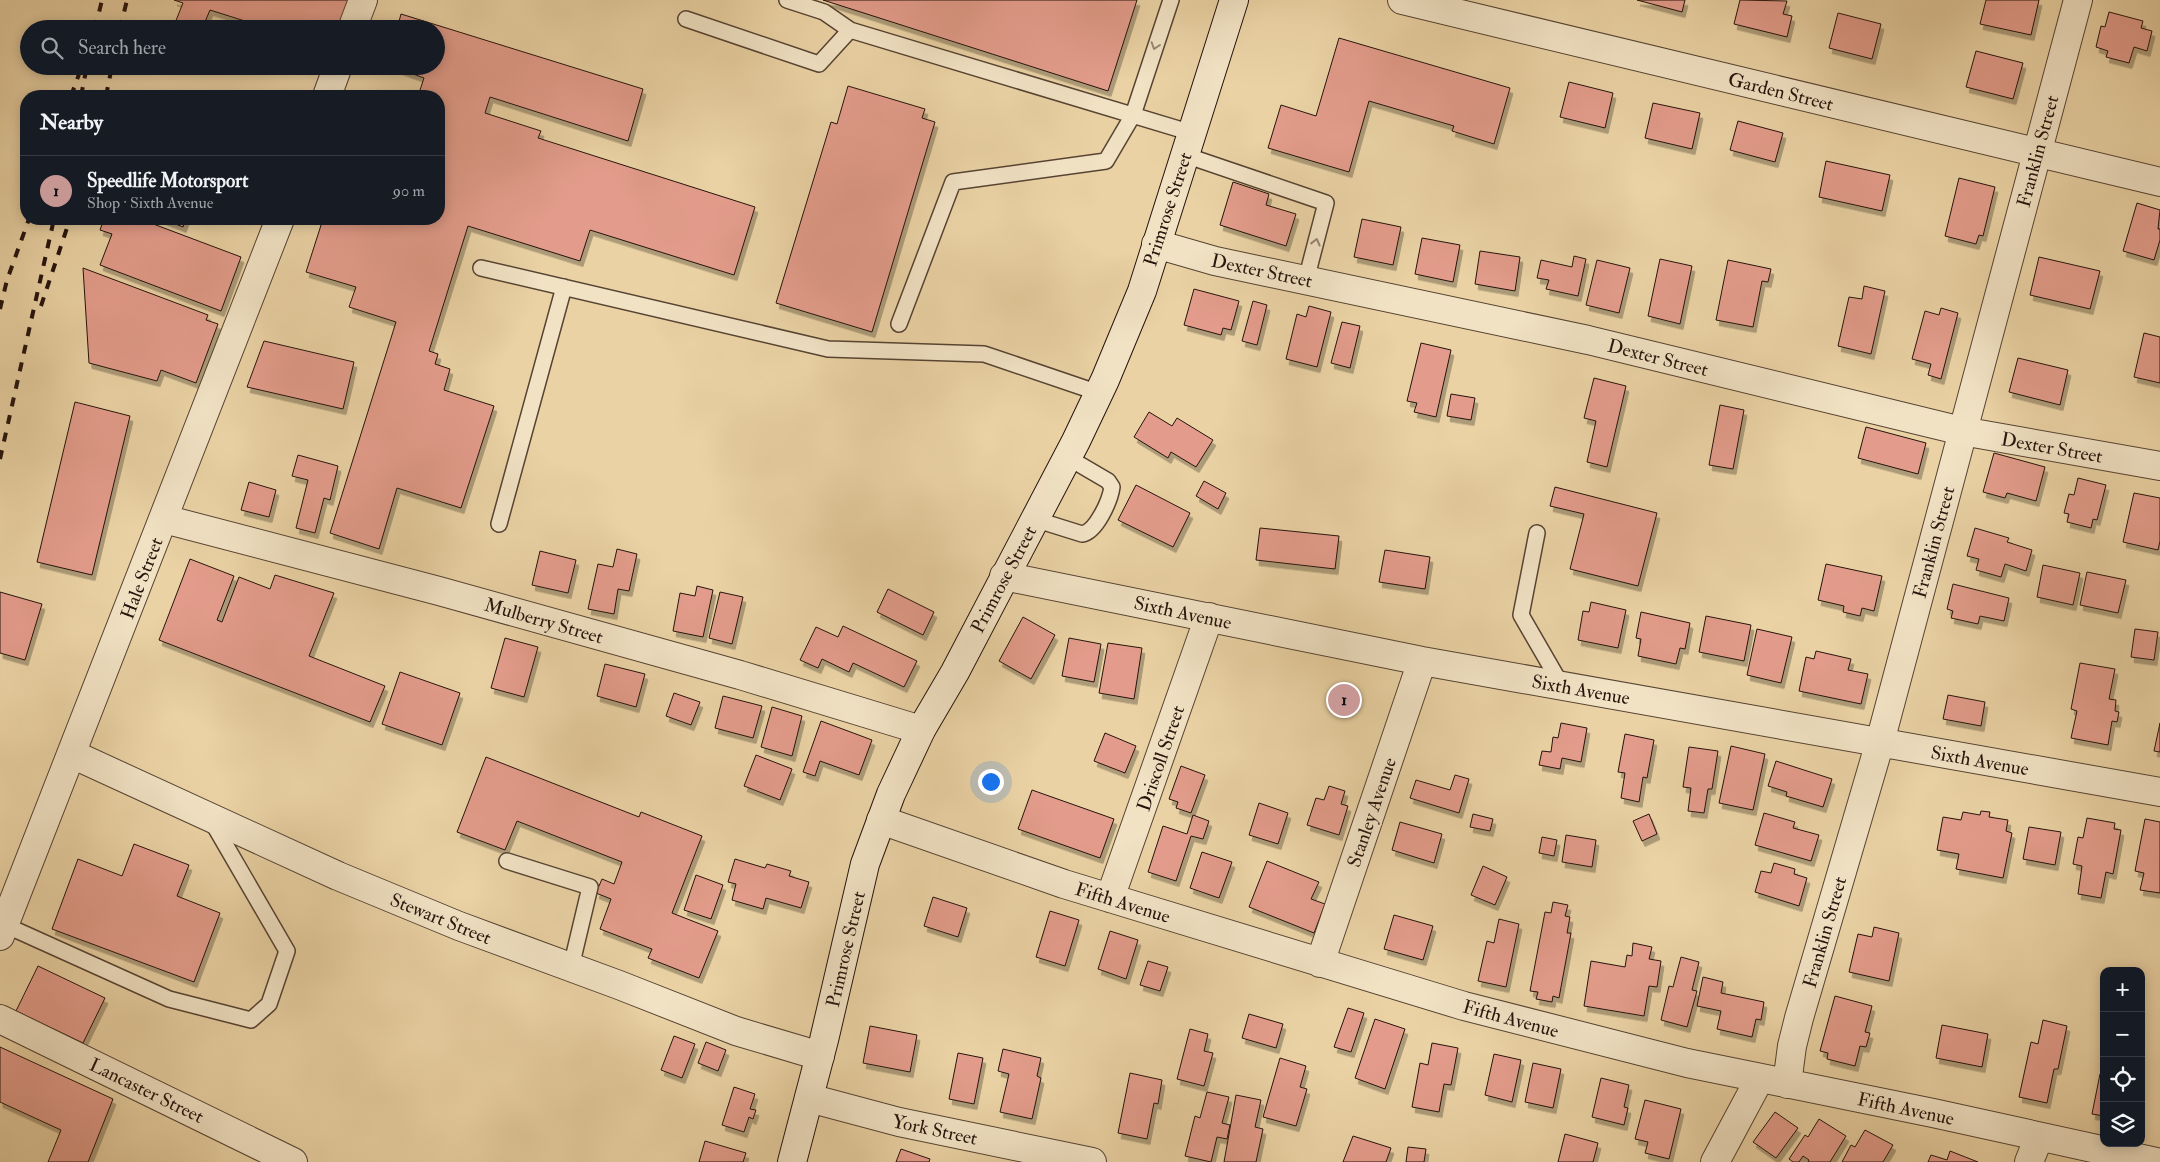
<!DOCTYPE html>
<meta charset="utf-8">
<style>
body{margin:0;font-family:"IM FELL Double Pica",serif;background:#242831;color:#f1f3f6}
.controls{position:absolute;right:15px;bottom:15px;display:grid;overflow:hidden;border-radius:10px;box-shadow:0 2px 12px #0003}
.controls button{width:45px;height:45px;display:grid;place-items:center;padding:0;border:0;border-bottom:1px solid #363941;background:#171b24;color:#f1f3f6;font:25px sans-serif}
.you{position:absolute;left:990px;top:781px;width:18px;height:18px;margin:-12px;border:4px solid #fff;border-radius:50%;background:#1a73e8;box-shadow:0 0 0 8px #1a73e833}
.badge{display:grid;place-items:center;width:32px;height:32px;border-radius:50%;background:#c59692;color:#111;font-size:16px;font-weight:700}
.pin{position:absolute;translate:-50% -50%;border:2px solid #fff;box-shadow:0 1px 5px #0006}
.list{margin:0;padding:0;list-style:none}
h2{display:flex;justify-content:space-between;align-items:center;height:65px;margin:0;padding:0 20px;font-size:21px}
h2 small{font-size:16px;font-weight:400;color:#9ea1a6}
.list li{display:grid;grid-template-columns:32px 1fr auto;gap:15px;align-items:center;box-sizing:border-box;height:70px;padding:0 20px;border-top:1px solid #363941}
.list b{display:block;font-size:19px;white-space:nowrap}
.list p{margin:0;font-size:16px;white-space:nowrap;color:#9ea1a6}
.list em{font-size:16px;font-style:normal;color:#9ea1a6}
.icon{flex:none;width:28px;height:28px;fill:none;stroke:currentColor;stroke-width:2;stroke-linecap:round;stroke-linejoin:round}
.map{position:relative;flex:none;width:2160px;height:1162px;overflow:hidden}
.search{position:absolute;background:#171b24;box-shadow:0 2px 12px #0003;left:20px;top:20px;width:425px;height:55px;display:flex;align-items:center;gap:12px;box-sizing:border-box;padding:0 18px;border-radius:28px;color:#9ea1a6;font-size:19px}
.panel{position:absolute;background:#171b24;box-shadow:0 2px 12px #0003;left:20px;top:90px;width:425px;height:135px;border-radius:20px}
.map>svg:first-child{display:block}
.building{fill:#e39c8b;stroke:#25130c;filter:url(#shadow)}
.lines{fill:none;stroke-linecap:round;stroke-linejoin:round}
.lane-casing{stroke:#564332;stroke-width:18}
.street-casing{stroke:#564332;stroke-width:30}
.secondary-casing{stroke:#25130c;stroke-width:30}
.lane{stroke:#f1e2c4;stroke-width:15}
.street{stroke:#f1e2c4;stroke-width:28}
.secondary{stroke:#f1e2c4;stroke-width:28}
.rail{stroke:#25130c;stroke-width:4;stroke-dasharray:9 9;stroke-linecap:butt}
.oneway{stroke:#958571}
.labels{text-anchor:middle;stroke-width:4;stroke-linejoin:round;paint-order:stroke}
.street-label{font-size:19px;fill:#25130c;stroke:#f1e2c4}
</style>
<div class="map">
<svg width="2160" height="1162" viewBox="0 0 2160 1162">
<defs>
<filter id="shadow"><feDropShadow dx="3" dy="5.5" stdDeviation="0" flood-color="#0004"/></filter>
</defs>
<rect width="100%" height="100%" fill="#ead2a4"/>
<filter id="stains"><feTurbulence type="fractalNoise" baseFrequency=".004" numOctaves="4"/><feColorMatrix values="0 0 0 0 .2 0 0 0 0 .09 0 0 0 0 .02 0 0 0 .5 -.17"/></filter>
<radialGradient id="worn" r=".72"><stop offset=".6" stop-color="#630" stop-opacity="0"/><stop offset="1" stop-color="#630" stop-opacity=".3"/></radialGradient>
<path class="building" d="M174 0H349L351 29H270L210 10 202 29H174L173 28 183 3Z
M823 0H1137L1108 91Z
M1637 0H1685L1682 12Z
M1740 0 1787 1 1783 14 1792 16 1787 37 1734 24Z
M1986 0H2039L2031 35 1980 24Z
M2109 12 2143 21 2141 28 2152 31 2147 51 2134 47 2129 63 2106 57 2108 51 2096 47 2101 26 2105 27Z
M1838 13 1881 24 1872 59 1829 48Z
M401 14 643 89 628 141 490 97 485 113 541 131 538 138 755 207 734 275 590 230 580 261 468 226 429 351 438 354 435 364 450 369 444 390 494 406 461 508 397 488 379 549 330 533 396 322 349 307 356 287 306 272 323 219H439V96H418L424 78 391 66H436V29H397Z
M1339 38 1510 88 1494 144 1452 131 1454 126 1369 101 1349 172 1268 148 1281 105 1316 116Z
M1976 51 2023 63 2013 99 1966 87Z
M1569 82 1613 93 1605 128 1560 117Z
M848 86 925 109 922 118 935 122 872 332 776 303 831 122 837 124Z
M1653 103 1700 113 1692 149 1645 138Z
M1738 121 1783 133 1775 162 1730 150Z
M1826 161 1890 175 1882 211 1819 197Z
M1959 178 1995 187 1983 236 1979 235 1976 244 1945 236Z
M1233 182 1269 194 1266 205 1296 214 1286 246 1220 225Z
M2137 203 2160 210 2158 229H2160V240L2154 260 2123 251Z
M104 219H140L241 257 221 311 100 265 112 234 100 230Z
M163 219H186L183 227Z
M1362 219 1401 227 1393 265 1354 257Z
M1422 238 1460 245 1453 282 1415 274Z
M1480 251 1520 257 1515 291 1475 284Z
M1574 256 1586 259 1578 296 1546 289 1549 280 1537 278 1541 260 1572 267Z
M2039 257 2100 271 2090 309 2030 295Z
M1660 259 1692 266 1680 324 1648 316Z
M1597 260 1630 268 1619 313 1586 305Z
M1728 260 1771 269 1768 282 1762 281 1753 327 1716 320Z
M83 268 208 315 206 320 218 324 196 383 161 370 157 381 89 363Z
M1864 286 1885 291 1871 354 1838 346 1849 297 1862 299Z
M1194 289 1239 301 1231 330 1223 328 1221 335 1184 325Z
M1253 301 1267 305 1257 345 1242 341Z
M1309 306 1331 312 1317 367 1286 359 1297 314 1306 317Z
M1941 308 1958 313 1941 379 1928 375 1931 364 1912 359 1925 311 1939 315Z
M1342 322 1360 326 1350 368 1331 363Z
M2144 333 2160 337V383L2134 377Z
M264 341 354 362 343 409 247 387Z
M1421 343 1451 350 1436 417 1414 412 1417 403 1407 401Z
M2018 358 2068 370 2060 405 2009 392Z
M1594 378 1626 386 1607 467 1587 462 1596 421 1584 418Z
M1451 394 1475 398 1471 420 1447 416Z
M75 402 130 416 92 575 37 562Z
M1720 405 1744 410 1733 469 1709 465Z
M1149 412 1172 426 1177 418 1213 440 1196 467 1171 452 1168 458 1134 437Z
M1866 427 1926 443 1918 474 1858 458Z
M1994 453 2045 467 2036 501 2007 493 2005 498 1983 492Z
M298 455 338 466 330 500 324 498 315 533 296 528 308 480 292 476Z
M2078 478 2106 485 2097 520 2093 519 2091 528 2067 522 2069 514 2064 513 2069 494 2074 495Z
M1204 481 1226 493 1218 509 1196 496Z
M249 482 276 490 269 517 241 510Z
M1136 485 1190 513 1173 547 1118 520Z
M1555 487 1657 513 1638 586 1570 569 1584 514 1550 506Z
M2134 493 2160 498V541L2158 550 2123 542Z
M1260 528 1339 536 1335 569 1256 560Z
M1975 528 2009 538 2007 542 2032 550 2026 571 2005 564 2001 577 1976 570 1979 559 1967 556Z
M617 549 637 554 629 591 618 589 614 614 588 609 598 564 613 567Z
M1385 550 1430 557 1425 589 1379 582Z
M540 551 576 560 568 593 532 585Z
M190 559 234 576 217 620 222 622 239 577 270 589 275 575 334 593 309 656 385 686 370 722 159 640Z
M1826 564 1882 576 1874 611 1862 608 1860 616 1843 612 1844 606 1818 600Z
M2043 565 2080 573 2073 605 2037 597Z
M2087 572 2126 580 2118 613 2080 605Z
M1953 584 2009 598 2004 621 1980 616 1978 624 1951 618 1953 611 1947 609Z
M697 586 713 590 703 637 673 631 680 593 695 596Z
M888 589 934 612 923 635 877 612Z
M0 592 42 604 25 660 0 653Z
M720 592 743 597 732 644 709 638Z
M1591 602 1626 610 1618 648 1578 640 1583 611 1589 612Z
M1641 612 1690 623 1685 649 1680 648 1676 664 1638 656 1641 639 1636 638Z
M1706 616 1751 625 1744 661 1699 652Z
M1023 617 1055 635 1031 679 999 661Z
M843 626 917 661 904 687 853 663 849 672 822 659 818 668 800 660 816 627 838 637Z
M1757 629 1792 637 1781 683 1747 675Z
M2135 629 2158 632 2154 660 2131 657Z
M505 638 538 647 524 697 491 688Z
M1069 638 1101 644 1094 682 1062 676Z
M1108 643 1142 648 1134 699 1099 693Z
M1816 651 1851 659 1848 670 1868 674 1861 704 1799 691 1806 657 1814 659Z
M2080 663 2115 669 2109 699 2116 700 2115 711 2119 712 2117 722 2112 721 2108 745 2071 738 2077 711 2071 709Z
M605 664 645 674 636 707 597 696Z
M400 672 460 693 442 745 382 724Z
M674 693 700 702 691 725 666 716Z
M1948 695 1985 702 1981 726 1943 719Z
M723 696 762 706 753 738 715 728Z
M772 707 802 716 792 756 761 747Z
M821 721 872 740 859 775 820 761 815 776 803 772Z
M1561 723 1587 728 1581 762 1562 758 1560 769 1539 765 1542 751 1551 752 1553 737 1558 738Z
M2160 723V752L2154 751Z
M1105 733 1136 746 1125 773 1094 761Z
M1625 734 1654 740 1647 778 1643 777 1639 802 1621 798 1625 773 1618 772Z
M1731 746 1765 754 1753 810 1719 803Z
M1689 747 1718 751 1712 789H1708L1704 813 1688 811 1691 788 1683 787Z
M756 755 792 769 780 800 744 786Z
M486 757 639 817 641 812 702 836 672 913 718 931 699 978 648 958 652 949 600 929 611 899 596 893 602 879 614 884 622 862 517 821 505 850 457 832Z
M1776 761 1832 779 1823 807 1786 796 1787 792 1768 786Z
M1181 766 1205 775 1191 813 1176 808 1178 802 1169 799Z
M1455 775 1469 779 1459 813 1410 798 1416 780 1450 790Z
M1329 786 1345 791 1341 804 1348 806 1339 835 1307 825 1316 798 1324 800Z
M1032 790 1114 819 1100 858 1018 829Z
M1259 803 1288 813 1278 844 1249 835Z
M1981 811 1990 812 1989 817 2008 820 2006 831 2012 833 2003 878 1956 869 1959 854 1937 850 1943 817 1961 820 1963 812 1980 815Z
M1764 813 1795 822 1793 828 1819 835 1811 861 1755 845Z
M1473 814 1493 819 1490 831 1470 827Z
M1649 814 1657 834 1642 841 1633 821Z
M1193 815 1209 821 1203 839 1191 836 1176 881 1148 872 1163 826 1187 834Z
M2087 818 2115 823 2114 829 2121 830 2113 874 2106 872 2101 898 2078 894 2082 866 2073 864 2078 837 2083 838Z
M2145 819 2160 822V893L2140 890 2144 873 2135 871Z
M1400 822 1442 834 1434 863 1392 850Z
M2029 827 2061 832 2055 865 2023 859Z
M1566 835 1596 840 1592 867 1562 862Z
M1542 837 1557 840 1554 856 1539 853Z
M134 844 189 865 177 896 220 913 194 982 52 929 78 859 122 876Z
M1202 852 1232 862 1219 898 1190 888Z
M735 859 765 868 767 864 791 871 789 876 809 882 801 908 766 898 763 909 732 900 736 884 728 882Z
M1267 861 1319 882 1311 899 1325 904 1314 933 1249 907Z
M1774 863 1795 869 1794 874 1807 878 1799 906 1755 892 1761 871 1771 873Z
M1483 866 1507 877 1495 905 1471 895Z
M696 875 723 885 711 919 684 910Z
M933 897 967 908 958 937 924 926Z
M1553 902 1568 905 1565 916 1570 917 1567 933H1571L1559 998 1553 996 1552 1002 1536 999 1538 992 1530 991 1545 912 1551 913Z
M1050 911 1079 920 1065 966 1036 957Z
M1394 915 1433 926 1423 960 1384 949Z
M1499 919 1519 924 1506 987 1478 981 1487 941 1494 943Z
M1874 927 1899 933 1889 981 1849 972 1858 934 1872 937Z
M1110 931 1138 940 1126 979 1098 969Z
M1633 943 1652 947 1649 959 1661 961 1657 987 1649 986 1644 1016 1584 1006 1591 961 1625 967 1627 955 1632 956Z
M1681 957 1699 962 1692 990 1697 991 1687 1027 1661 1020 1669 986 1673 987Z
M1148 961 1168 967 1160 991 1140 985Z
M38 966 105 998 83 1043 16 1011Z
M1703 977 1723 982 1721 993 1764 1002 1761 1020 1756 1019 1752 1037 1717 1029 1721 1011 1697 1006Z
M1835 996 1872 1006 1865 1032 1870 1033 1866 1047 1860 1046 1855 1066 1827 1059 1828 1053 1820 1051Z
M1348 1008 1364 1013 1351 1052 1334 1047Z
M1249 1014 1283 1024 1276 1048 1242 1038Z
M1375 1019 1405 1029 1385 1089 1355 1078Z
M2043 1020 2067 1026 2058 1069H2054L2047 1103 2019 1097 2031 1042 2038 1044Z
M1942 1025 1988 1034 1982 1067 1936 1058Z
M870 1026 917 1035 910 1072 863 1063Z
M1190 1029 1208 1034 1204 1051 1213 1053 1204 1086 1177 1079Z
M674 1036 695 1044 682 1078 661 1070Z
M706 1042 726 1050 718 1071 698 1063Z
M1432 1043 1458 1048 1451 1085 1444 1084 1439 1112 1412 1107 1420 1063 1428 1065Z
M0 1047 113 1099 88 1162H48L61 1130 0 1102Z
M1003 1049 1041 1058 1037 1076 1041 1078 1032 1119 1000 1112 1009 1074 998 1071Z
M958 1053 983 1058 974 1104 949 1099Z
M1494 1054 1521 1060 1512 1102 1485 1095Z
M1280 1058 1306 1066 1300 1087 1307 1089 1296 1126 1263 1117Z
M1533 1063 1561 1069 1553 1108 1525 1102Z
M1130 1073 1162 1080 1158 1104 1154 1103 1147 1139 1118 1133Z
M2100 1074H2104V1116L2092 1114Z
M1601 1078 1629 1085 1624 1107 1628 1108 1624 1125 1592 1117Z
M734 1087 755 1094 750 1109 756 1110 753 1119 749 1117 744 1132 722 1125Z
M1207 1092 1229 1097 1222 1123 1230 1125 1227 1139 1217 1137 1211 1162 1185 1156 1195 1116 1200 1118Z
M1236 1095 1261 1100 1255 1127 1263 1129 1256 1162H1224Z
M1645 1100 1681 1109 1669 1159 1645 1153 1648 1142 1635 1139Z
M1775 1112 1798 1128 1776 1158 1753 1142Z
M1819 1119 1846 1136 1830 1162H1808L1809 1160 1803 1156 1799 1162H1793L1789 1159 1805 1135 1808 1137Z
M1865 1130 1893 1145 1883 1162H1842L1851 1145 1855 1147Z
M1565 1134 1598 1143 1593 1162H1558Z
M1353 1136 1391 1148 1386 1162H1343Z
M705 1141 746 1153 743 1162H699Z
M1408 1147 1426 1149 1424 1162H1406Z
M901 1149 930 1159 929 1162H896Z
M1950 1151 1978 1162H1928L1931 1155 1947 1160Z"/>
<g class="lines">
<g class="lane-casing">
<path id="lane" d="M787 0 824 12 850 30 1192 133
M686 19 819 64 850 30
M1185 155 1326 203 1306 280
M481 268 828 349 984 354 1099 393
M899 324 953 182 1106 161 1133 115 1171 0
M1034 519 1082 534C1096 532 1110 501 1112 487L1108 481 1067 457
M499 524 564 287
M1537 533 1521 615 1562 686
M507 861 590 887 571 967
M5 925 169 999 251 1020 269 1004 287 951 211 820"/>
</g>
<g class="street-casing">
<path id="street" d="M1402 0 2160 182
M352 29 363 0
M327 96 338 66
M1156 244 1215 261 1588 340 1962 431 2160 466
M164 519 439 591 740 675 921 730
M1004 576 1422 661 2160 792
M72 754 338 876 459 926 619 985 736 1031 820 1056
M881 820 1064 884 1464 1006 1687 1063 1933 1113 2156 1162
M1110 898 1209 617
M0 936 280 219
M1320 963 1422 661
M0 1019 293 1162
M1787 1084 1792 1046 1799 1018 1880 742 2078 0
M809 1098 899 1122 1092 1162
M1715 1162 1760 1078
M2029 1162 2039 1137"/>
</g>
<g class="secondary-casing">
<path id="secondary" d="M792 1162 824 1040 865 864 891 794 921 730 955 672 1076 441 1105 380 1142 291 1234 0"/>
</g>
<use href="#lane" class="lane"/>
<use href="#street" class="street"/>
<use href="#secondary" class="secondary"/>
<path class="rail" d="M95 29 102 0
M120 29 127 0
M71 96 82 66
M81 96 86 71
M106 96 112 66
M41 306 70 219
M0 309 7 280 29 219
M0 459 54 219"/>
</g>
<defs><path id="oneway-chevron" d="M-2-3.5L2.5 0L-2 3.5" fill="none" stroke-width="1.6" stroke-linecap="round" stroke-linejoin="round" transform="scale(1.25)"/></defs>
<g class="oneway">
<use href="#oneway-chevron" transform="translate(1155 46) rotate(108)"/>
<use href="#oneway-chevron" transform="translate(1316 242) rotate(-76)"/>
</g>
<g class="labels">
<g class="street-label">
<text transform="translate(1781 91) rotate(14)" y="7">Garden Street</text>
<text transform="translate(2037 151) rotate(-75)" y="7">Franklin Street</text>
<text transform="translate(1167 209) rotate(-72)" y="7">Primrose Street</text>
<text transform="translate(1262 270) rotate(12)" y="7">Dexter Street</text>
<text transform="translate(1658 357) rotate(14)" y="7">Dexter Street</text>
<text transform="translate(2052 447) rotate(10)" y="7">Dexter Street</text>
<text transform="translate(1933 542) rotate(-75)" y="7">Franklin Street</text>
<text transform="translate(141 578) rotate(-69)" y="7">Hale Street</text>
<text transform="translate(1003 579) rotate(-62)" y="7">Primrose Street</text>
<text transform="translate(1183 612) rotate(12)" y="7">Sixth Avenue</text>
<text transform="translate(544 620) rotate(16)" y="7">Mulberry Street</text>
<text transform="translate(1581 689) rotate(10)" y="7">Sixth Avenue</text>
<text transform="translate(1160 758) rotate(-71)" y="7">Driscoll Street</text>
<text transform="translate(1980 760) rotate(10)" y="7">Sixth Avenue</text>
<text transform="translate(1371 812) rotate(-71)" y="7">Stanley Avenue</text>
<text transform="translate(1123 902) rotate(17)" y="7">Fifth Avenue</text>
<text transform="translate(441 918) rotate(22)" y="7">Stewart Street</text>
<text transform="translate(1824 932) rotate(-74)" y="7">Franklin Street</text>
<text transform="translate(845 949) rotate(-77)" y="7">Primrose Street</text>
<text transform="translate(1511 1018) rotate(15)" y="7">Fifth Avenue</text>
<text transform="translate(147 1090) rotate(26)" y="7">Lancaster Street</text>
<text transform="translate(1906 1108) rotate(12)" y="7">Fifth Avenue</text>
<text transform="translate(935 1129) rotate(12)" y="7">York Street</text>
</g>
</g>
<rect width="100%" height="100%" filter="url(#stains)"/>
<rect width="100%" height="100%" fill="url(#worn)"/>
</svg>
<div class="controls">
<button>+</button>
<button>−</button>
<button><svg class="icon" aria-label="locate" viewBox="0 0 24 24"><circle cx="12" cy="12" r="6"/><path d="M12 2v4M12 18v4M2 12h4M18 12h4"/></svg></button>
<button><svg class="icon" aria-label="layers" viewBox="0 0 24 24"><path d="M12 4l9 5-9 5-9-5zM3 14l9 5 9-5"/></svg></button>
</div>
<div class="you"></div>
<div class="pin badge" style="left:1344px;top:700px">1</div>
<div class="search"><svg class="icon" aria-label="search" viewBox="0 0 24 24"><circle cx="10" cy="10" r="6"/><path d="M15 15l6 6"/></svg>Search here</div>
<section class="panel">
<h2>Nearby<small></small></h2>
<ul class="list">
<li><span class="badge">1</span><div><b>Speedlife Motorsport</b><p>Shop · Sixth Avenue</p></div><em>90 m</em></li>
</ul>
</section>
</div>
